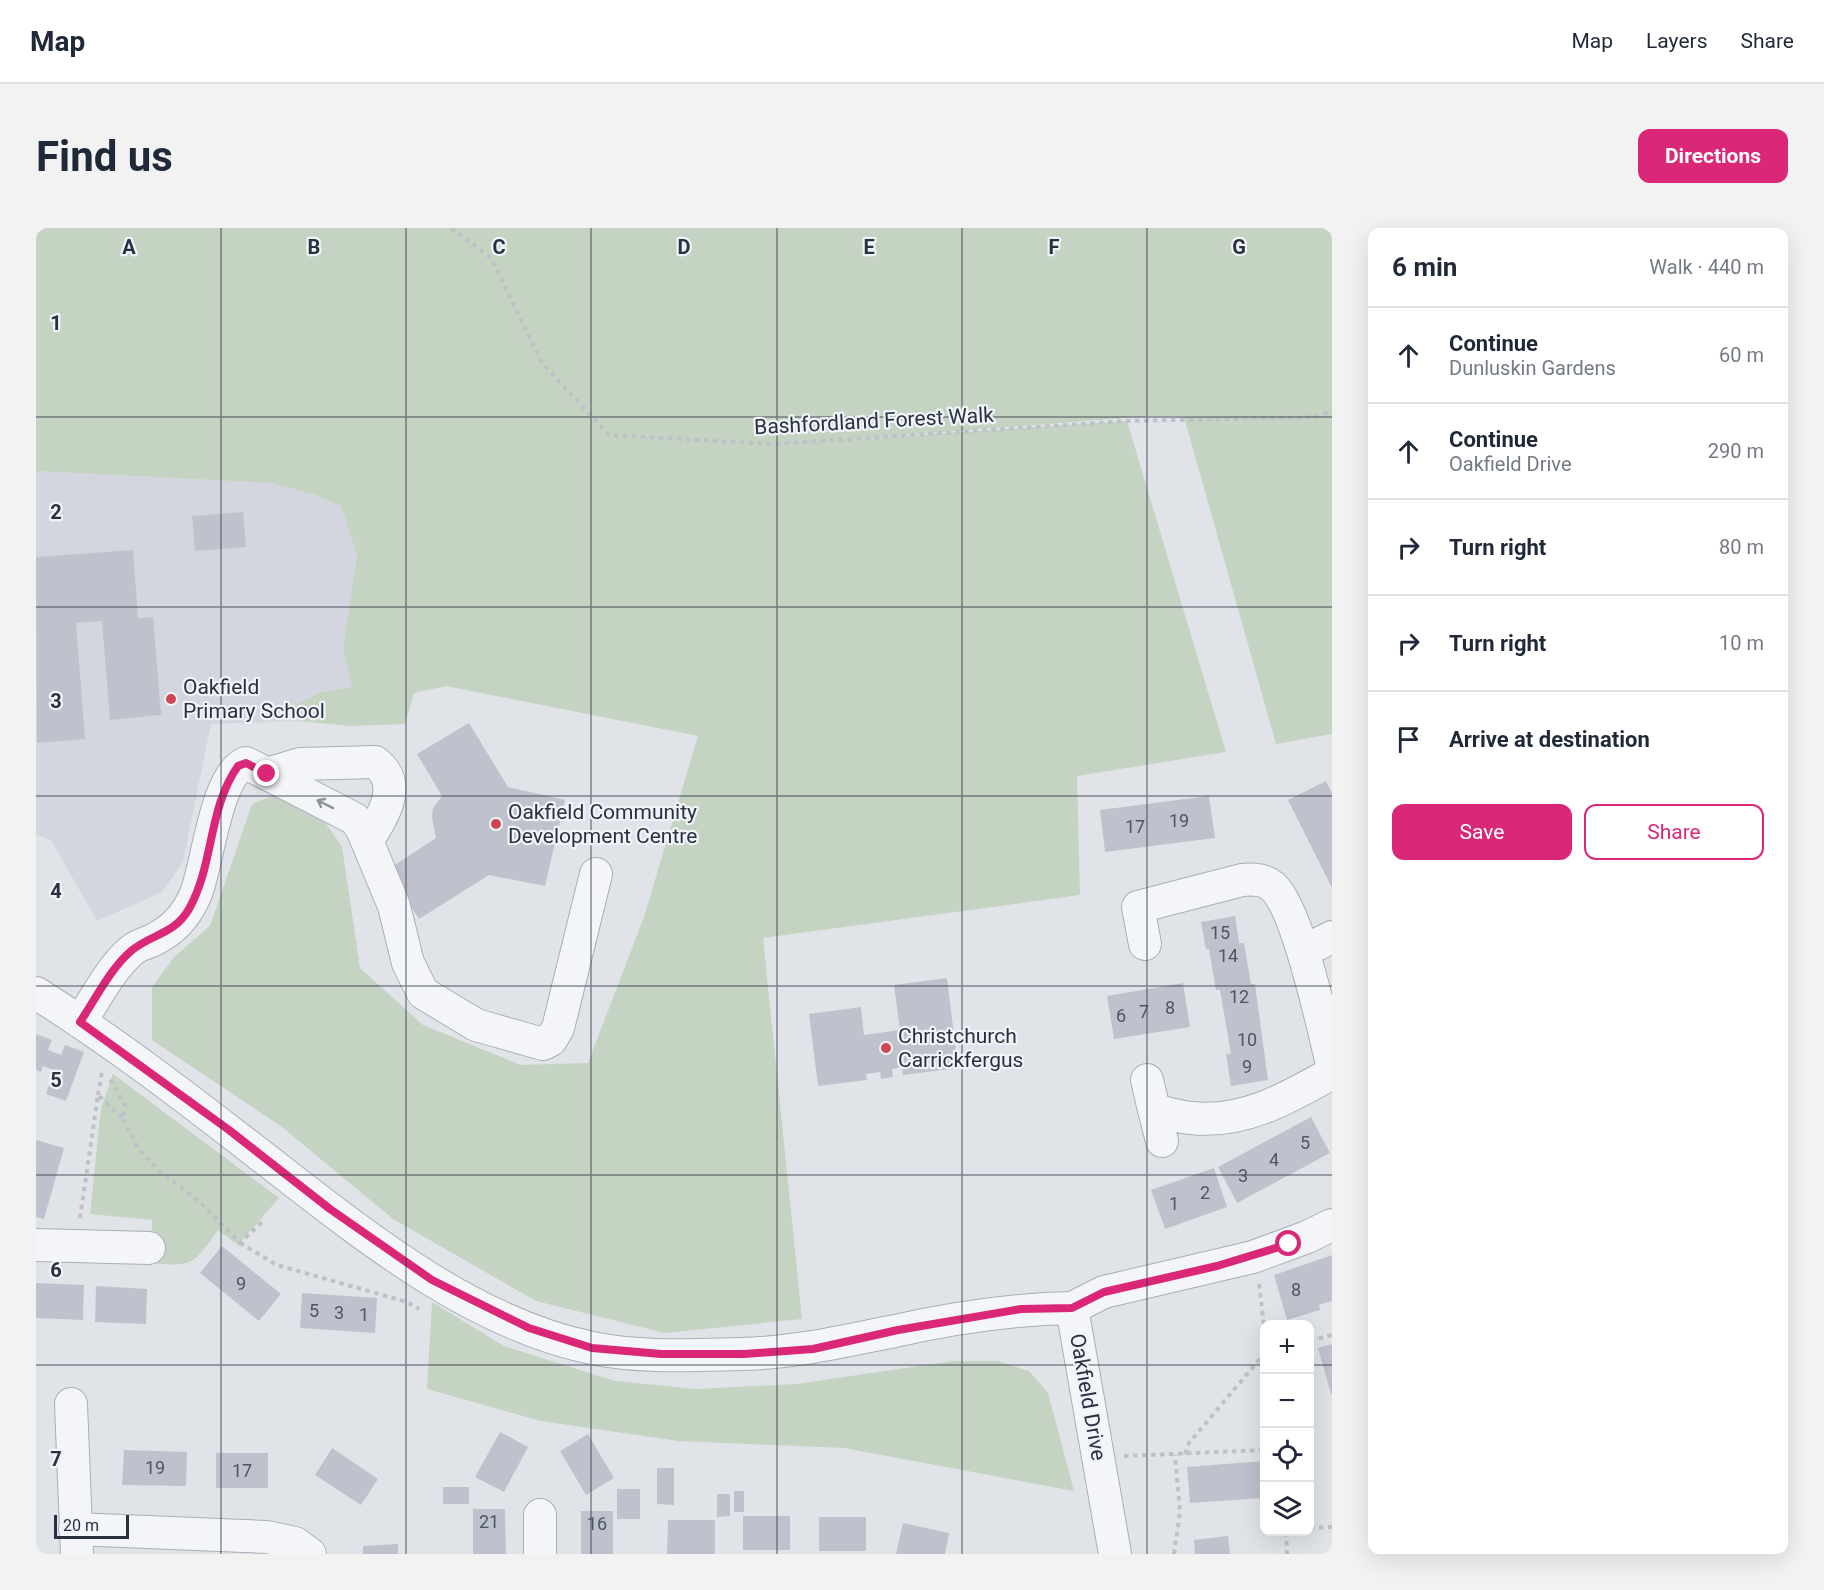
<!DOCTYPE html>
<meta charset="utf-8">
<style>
body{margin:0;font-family:Roboto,sans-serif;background:#f2f2f3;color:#1f2937}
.controls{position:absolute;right:18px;bottom:18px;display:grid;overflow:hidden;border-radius:12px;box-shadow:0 6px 24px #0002}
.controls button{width:54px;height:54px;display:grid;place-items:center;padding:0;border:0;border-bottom:2px solid #e0e1e3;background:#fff;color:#1f2937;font:30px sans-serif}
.scale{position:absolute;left:18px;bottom:15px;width:75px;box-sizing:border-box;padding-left:6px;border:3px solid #293141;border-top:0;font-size:16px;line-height:21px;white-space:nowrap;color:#293141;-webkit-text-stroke:4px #f0f3f7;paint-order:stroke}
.stop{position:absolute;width:18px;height:18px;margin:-14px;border:4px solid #db2777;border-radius:50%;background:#fff}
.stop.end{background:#db2777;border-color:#fff;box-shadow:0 2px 6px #0008}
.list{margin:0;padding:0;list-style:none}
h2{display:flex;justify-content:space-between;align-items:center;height:78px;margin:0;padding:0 24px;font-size:26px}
h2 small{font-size:20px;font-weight:400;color:#747a83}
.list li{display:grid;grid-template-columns:39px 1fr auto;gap:18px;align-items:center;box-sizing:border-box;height:96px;padding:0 24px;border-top:2px solid #e0e1e3}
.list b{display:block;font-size:22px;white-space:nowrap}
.list p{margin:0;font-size:20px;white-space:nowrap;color:#747a83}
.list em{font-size:20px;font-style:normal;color:#747a83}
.actions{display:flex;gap:12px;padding:18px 24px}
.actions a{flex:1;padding:14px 0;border:2px solid #db2777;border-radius:12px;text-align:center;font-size:21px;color:#db2777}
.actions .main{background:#db2777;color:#fff}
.icon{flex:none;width:33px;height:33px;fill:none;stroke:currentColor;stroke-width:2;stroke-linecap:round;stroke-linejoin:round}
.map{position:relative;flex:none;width:1296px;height:1326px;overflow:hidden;border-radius:12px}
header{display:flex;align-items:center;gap:36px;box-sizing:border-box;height:84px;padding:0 30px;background:#fff;border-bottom:2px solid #e0e1e3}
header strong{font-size:28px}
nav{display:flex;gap:33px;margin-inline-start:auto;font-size:21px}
.intro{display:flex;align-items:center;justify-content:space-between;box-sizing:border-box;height:144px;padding:0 36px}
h1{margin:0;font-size:42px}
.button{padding:15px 27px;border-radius:12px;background:#db2777;color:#fff;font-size:21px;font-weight:700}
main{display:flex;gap:36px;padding:0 36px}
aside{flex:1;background:#fff;border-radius:12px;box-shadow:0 6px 24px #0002}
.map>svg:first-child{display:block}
.built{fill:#d3d6de}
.green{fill:#c5d3c2}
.building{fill:#bec2cc}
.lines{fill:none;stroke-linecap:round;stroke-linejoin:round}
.minor-casing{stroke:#a9aeb7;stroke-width:34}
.path{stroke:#bec2c8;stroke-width:4;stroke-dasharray:4.5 4.5;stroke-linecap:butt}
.minor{stroke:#f3f5f8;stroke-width:32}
.oneway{stroke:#8e939c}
.route{stroke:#db2777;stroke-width:8}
.grid{fill:none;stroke:#293141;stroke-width:1.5;stroke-opacity:0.55}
.poi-dot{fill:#cd4654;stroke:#f0f3f7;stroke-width:2}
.labels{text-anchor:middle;stroke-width:4.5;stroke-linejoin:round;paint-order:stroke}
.number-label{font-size:18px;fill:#4e5564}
.street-label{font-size:21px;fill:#293141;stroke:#f0f3f7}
.poi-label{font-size:21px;fill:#293141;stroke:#f0f3f7;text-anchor:start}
.grid-label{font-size:20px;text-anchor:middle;font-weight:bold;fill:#293141;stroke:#f0f3f7;stroke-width:4.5;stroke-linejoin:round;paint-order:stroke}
</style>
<header>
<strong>Map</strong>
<nav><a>Map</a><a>Layers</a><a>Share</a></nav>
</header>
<div class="intro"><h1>Find us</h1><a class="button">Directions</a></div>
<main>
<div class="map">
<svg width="1296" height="1326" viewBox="0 0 1296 1326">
<rect width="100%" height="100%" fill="#e0e4e9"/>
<path class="built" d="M0 243 235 255 279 267 305 278 321 327 307 420 316 459 283 465 257 478 262 493 175 496 147 634 126 664 61 693 15 612 0 607Z"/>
<path class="green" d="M0 0H1296V506L1240 516 1148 189 1195 188H1115L816 211 1091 193 1190 524 1041 548 1044 667 727 710 766 1091 629 1105 500 1073 357 991 246 899 116 812V759L138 729 174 698 216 576 239 567 279 579 306 619 324 740 387 797 485 837 552 835 608 689 662 508 410 458 378 465 369 496 314 498 262 493 257 478 283 465 316 459 307 420 321 327 305 278 279 267 235 255 0 243Z
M77 846 243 970 202 1017 182 1002C159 1034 158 1040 117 1035L116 992 54 986 65 880Z
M396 1074 468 1118 579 1153 661 1161 760 1156 917 1133H961L993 1143 1012 1165 1038 1263 808 1220 642 1213 505 1193 391 1161Z"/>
<path class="building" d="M207 284 210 319 159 323 156 288Z
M97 322 102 390 117 389 125 487 74 492 66 393 40 395 49 511 1 515 0 329Z
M433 495 472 559 529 572 509 658 453 647 383 691 351 642 400 610 396 590 397 580 406 568 381 526Z
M1290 553 1296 565V660L1252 572Z
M1173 568 1179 610 1069 624 1064 582Z
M1199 688 1203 715H1208L1215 756H1219L1232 852 1195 858 1190 826H1195L1184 762H1180L1173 721H1170L1165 694Z
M911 750 922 840 867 847 866 839 856 841 857 849 845 851 844 844 830 846 831 852 782 858 773 786 825 779 828 807 864 802 858 757Z
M1147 755 1154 799 1078 811 1071 768Z
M0 806 16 812 12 822 25 827 29 817 48 824 30 873 10 866 18 842 7 838 5 844 0 842Z
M1275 889 1294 925 1201 975 1182 939Z
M0 912 28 920 8 991 0 989Z
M1178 940 1191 979 1129 1001 1115 962Z
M186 1018 245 1066 223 1093 164 1045Z
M1296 1027V1073L1283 1077 1284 1082 1251 1092 1238 1047Z
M0 1055 48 1057 47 1092 0 1090Z
M60 1058 111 1061 110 1096 59 1094Z
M266 1065 341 1070 339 1105 264 1100Z
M1296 1116V1166H1295L1282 1120Z
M464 1204 492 1219 468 1264 439 1249Z
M552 1206 578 1250 550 1267 524 1223Z
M296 1220 342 1251 325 1277 279 1247Z
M88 1222 151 1224 150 1258 86 1257Z
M180 1225H232V1260H180Z
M1228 1233V1270L1154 1275 1151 1239Z
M621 1240H638V1277L621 1276Z
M407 1259H433V1276H407Z
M581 1261H604V1291H581Z
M698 1263H708V1284H698Z
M681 1266H694V1288L681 1289Z
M437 1281H469L470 1326H437Z
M545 1283H577V1326H545Z
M707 1288H754V1322H707Z
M783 1289H830V1323H783Z
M632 1292H679V1326H631Z
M867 1295 913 1305 909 1326H860Z
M1192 1308 1194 1326H1159L1158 1312Z
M362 1316V1326H327V1318Z"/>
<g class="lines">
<g class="minor-casing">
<path id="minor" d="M231 546 264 536 339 534C368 556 347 589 331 613
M1109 716 1102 679 1206 652C1216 651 1228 651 1236 658 1262 679 1287 800 1296 836
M1268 723 1296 709
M0 765C78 814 152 871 224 927 321 1002 433 1095 556 1120 602 1130 658 1127 705 1126 758 1125 808 1113 859 1103 917 1090 976 1081 1036 1080L1079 1326
M44 794C59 772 74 741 95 723 100 718 108 716 115 713 136 703 149 690 159 668 172 638 179 547 210 535L319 591 326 601 358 678 372 735 387 765 440 797 507 816 515 812 522 800 560 646
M1111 852 1118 882C1130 885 1143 889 1155 890 1207 896 1252 870 1296 845
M1118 882 1126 913
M0 1017 113 1020
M1036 1080 1068 1064 1217 1029 1271 1009 1296 997
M35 1176 41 1326
M39 1301 231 1309 259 1315 274 1326
M504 1326V1287"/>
</g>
<path class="path" d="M415 0 455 30 506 135 573 207 738 216 1091 193 1279 189 1296 183
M62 867 66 844
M87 891 102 920 121 941 164 974 204 1015 228 992
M44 990 62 867 87 891 89 877 73 849
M204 1015 241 1037 371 1074 383 1081
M1223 1056 1228 1097
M1274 1113 1296 1107
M1149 1226 1153 1215 1228 1126
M1088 1228 1228 1222
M1274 1300 1296 1299
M1250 1304 1251 1326
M1138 1326 1144 1284 1139 1227"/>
<use href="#minor" class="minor"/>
</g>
<defs><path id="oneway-shaft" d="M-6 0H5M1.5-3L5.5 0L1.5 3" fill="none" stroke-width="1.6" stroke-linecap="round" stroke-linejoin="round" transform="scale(1.5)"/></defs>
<use class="oneway" href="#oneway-shaft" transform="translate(289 576) rotate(-153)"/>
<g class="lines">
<path class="route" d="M231 546 210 535 202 538C172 580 178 637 153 681 138 707 115 706 95 723 74 741 59 772 44 794L193 902 294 981 396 1052 493 1100 556 1120 625 1126H708L777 1121 862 1102 985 1081 1036 1080 1068 1064 1181 1038 1253 1016"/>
</g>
<path class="grid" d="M185 0V1326M370 0V1326M555 0V1326M741 0V1326M926 0V1326M1111 0V1326M0 189H1296M0 379H1296M0 568H1296M0 758H1296M0 947H1296M0 1137H1228M1274 1137H1296"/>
<g class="poi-dot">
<circle cx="135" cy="471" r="6"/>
<circle cx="460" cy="596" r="6"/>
<circle cx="850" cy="820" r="6"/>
</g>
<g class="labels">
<g class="number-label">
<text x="1143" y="599">19</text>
<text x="1099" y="605">17</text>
<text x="1184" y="711">15</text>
<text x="1192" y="734">14</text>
<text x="1203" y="775">12</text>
<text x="1134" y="786">8</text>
<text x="1108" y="790">7</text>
<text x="1085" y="794">6</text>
<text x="1211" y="818">10</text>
<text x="1211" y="845">9</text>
<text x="1269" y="921">5</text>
<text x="1238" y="938">4</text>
<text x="1207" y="954">3</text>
<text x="1169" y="971">2</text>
<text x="1138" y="982">1</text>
<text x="205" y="1062">9</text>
<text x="1260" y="1068">8</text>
<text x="278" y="1089">5</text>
<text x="303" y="1091">3</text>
<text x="328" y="1093">1</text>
<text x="119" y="1246">19</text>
<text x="206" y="1249">17</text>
<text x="453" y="1300">21</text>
<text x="561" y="1302">16</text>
</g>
<g class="street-label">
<text transform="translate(838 193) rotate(-3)" y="7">Bashfordland Forest Walk</text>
<text transform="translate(1052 1169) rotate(80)" y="7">Oakfield Drive</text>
</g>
<g class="poi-label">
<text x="147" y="466">Oakfield<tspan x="147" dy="24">Primary School</tspan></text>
<text x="472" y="591">Oakfield Community<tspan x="472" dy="24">Development Centre</tspan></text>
<text x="862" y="815">Christchurch<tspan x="862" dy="24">Carrickfergus</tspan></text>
</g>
</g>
<g class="grid-label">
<text x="93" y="26">A</text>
<text x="278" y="26">B</text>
<text x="463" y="26">C</text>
<text x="648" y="26">D</text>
<text x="833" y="26">E</text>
<text x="1018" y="26">F</text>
<text x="1203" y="26">G</text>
<text x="20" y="102">1</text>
<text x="20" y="291">2</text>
<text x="20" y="480">3</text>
<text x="20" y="670">4</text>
<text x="20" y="859">5</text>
<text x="20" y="1049">6</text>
<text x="20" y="1238">7</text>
</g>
</svg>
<div class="controls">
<button>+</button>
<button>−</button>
<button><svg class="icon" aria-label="locate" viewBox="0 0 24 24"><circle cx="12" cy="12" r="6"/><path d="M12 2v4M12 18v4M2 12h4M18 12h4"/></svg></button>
<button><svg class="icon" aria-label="layers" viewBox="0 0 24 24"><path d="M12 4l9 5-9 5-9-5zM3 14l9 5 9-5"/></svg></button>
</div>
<div class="scale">20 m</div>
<div class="stop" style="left:1253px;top:1016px"></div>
<div class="stop end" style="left:231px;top:546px"></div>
</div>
<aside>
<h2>6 min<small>Walk · 440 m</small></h2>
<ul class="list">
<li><svg class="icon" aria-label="ahead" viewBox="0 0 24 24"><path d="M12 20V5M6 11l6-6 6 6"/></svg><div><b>Continue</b><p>Dunluskin Gardens</p></div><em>60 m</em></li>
<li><svg class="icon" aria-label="ahead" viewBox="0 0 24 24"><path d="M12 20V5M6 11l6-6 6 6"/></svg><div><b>Continue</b><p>Oakfield Drive</p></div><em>290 m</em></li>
<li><svg class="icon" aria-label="right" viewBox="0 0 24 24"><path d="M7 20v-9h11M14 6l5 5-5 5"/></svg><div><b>Turn right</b></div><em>80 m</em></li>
<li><svg class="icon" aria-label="right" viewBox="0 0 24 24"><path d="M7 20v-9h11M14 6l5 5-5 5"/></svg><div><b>Turn right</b></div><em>10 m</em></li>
<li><svg class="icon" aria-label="arrive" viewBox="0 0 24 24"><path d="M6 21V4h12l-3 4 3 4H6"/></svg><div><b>Arrive at destination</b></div></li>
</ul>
<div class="actions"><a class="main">Save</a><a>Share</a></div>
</aside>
</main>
